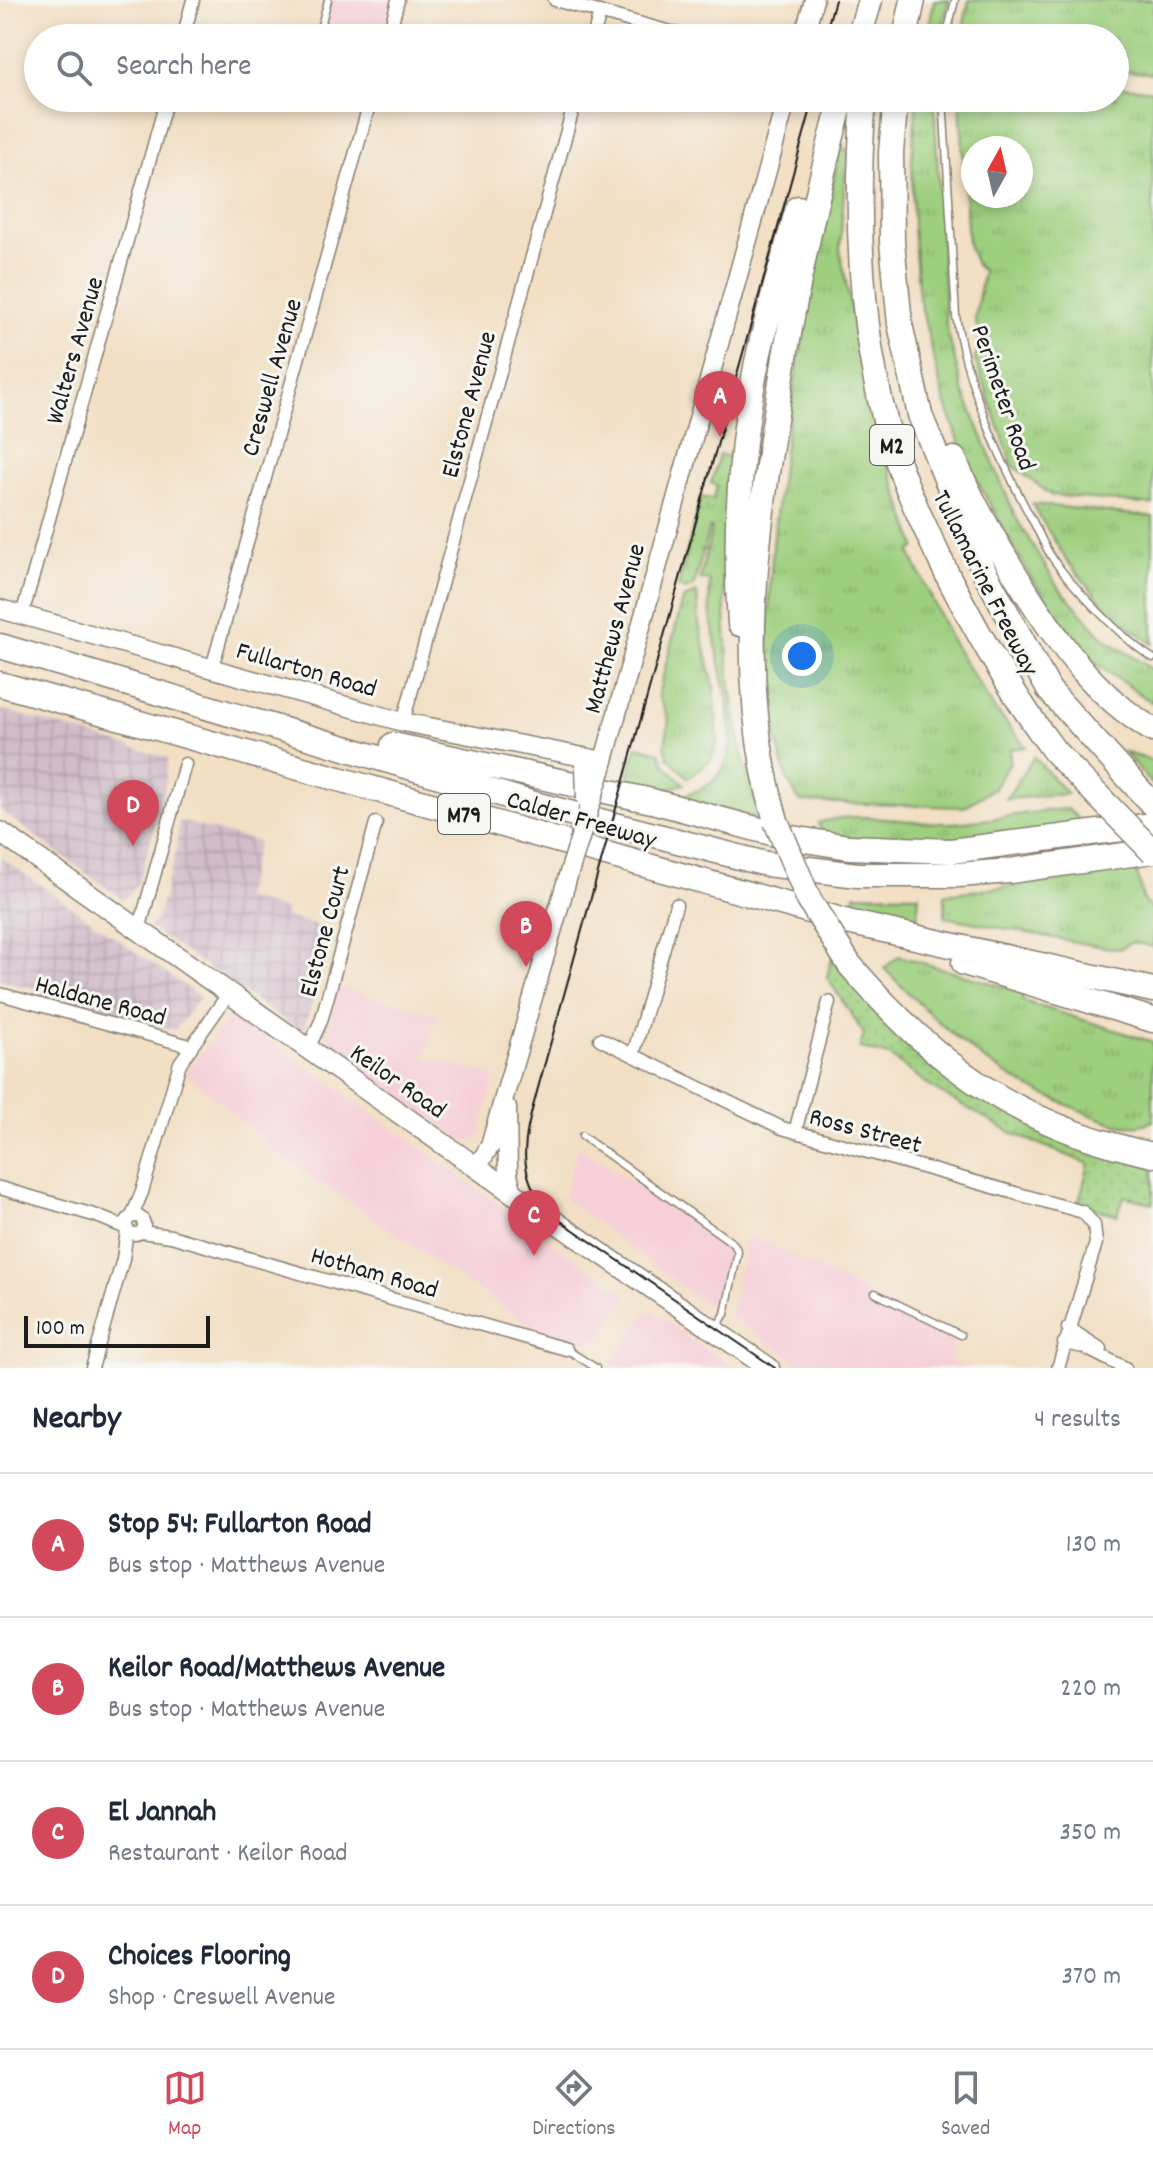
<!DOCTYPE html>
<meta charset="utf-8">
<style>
body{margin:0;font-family:Dekko,sans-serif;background:#f6f6f7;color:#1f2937}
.compass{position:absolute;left:961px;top:136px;width:72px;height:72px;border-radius:50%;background:#fff;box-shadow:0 4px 12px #0003;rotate:8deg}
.scale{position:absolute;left:24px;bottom:20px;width:186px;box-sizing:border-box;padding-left:8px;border:4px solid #1c1c1c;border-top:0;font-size:22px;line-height:28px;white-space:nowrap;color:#1c1c1c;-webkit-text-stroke:6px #f6f6f2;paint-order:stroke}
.you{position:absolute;left:802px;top:656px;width:28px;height:28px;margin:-20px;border:6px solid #fff;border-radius:50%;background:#1a73e8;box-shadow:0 0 0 12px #1a73e833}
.badge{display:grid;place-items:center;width:52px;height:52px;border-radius:50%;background:#d1495b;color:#fff;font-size:26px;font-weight:700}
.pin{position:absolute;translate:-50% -66px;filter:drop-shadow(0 2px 4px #0008)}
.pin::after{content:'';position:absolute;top:42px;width:28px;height:24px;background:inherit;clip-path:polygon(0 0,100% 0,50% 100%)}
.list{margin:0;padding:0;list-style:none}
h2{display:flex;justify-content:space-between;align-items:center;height:104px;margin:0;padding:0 32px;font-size:34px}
h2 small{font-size:26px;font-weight:400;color:#747a83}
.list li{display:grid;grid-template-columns:52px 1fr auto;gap:24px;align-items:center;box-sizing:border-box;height:144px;padding:0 32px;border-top:2px solid #e0e1e3}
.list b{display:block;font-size:30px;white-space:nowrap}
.list p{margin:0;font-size:26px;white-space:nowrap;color:#747a83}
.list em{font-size:26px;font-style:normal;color:#747a83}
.icon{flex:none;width:44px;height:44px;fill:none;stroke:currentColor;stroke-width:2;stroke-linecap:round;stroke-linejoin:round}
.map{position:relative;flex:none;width:1153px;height:1368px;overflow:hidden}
.search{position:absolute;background:#fff;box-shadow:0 4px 12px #0003;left:24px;right:24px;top:24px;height:88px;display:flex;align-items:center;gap:20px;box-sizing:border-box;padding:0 28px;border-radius:44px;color:#747a83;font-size:30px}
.sheet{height:680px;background:#fff}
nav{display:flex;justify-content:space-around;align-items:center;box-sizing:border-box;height:112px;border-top:2px solid #e0e1e3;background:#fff;font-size:22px;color:#747a83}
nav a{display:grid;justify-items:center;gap:4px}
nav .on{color:#d1495b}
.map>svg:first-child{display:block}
.built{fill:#f6cfd8}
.industrial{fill:url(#industrial-grid)}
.grass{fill:url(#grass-tufts);stroke:#5d764d;stroke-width:2;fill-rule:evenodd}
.park{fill:url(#park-dots);stroke:#5d764d;stroke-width:2}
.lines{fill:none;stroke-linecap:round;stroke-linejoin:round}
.service-casing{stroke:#877e70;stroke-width:9}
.minor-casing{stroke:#877e70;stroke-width:15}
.secondary-casing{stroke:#877e70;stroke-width:21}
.primary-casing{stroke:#877e70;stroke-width:23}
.motorway-casing{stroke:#877e70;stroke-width:27}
.service{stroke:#fff;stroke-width:6}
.minor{stroke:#fff;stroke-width:12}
.secondary{stroke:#fff;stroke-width:18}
.primary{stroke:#fff;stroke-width:20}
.motorway{stroke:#fff;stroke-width:24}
.tram{stroke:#1c1c1c;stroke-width:2}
.secondary-bridge-casing{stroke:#877e70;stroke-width:21;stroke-linecap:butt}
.motorway-bridge-casing{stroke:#877e70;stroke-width:27;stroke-linecap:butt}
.secondary-bridge{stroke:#fff;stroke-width:18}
.motorway-bridge{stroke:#fff;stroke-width:24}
.labels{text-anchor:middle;stroke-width:6;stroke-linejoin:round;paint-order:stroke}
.shield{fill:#f6f6f2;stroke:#5d5d5c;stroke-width:2}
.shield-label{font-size:24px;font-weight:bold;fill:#1c1c1c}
.street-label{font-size:26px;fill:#1c1c1c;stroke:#f6f6f2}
</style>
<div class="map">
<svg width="1153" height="1368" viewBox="0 0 1153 1368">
<defs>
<pattern id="industrial-grid" width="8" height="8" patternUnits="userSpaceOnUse" patternTransform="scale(2)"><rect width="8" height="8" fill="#d1bdca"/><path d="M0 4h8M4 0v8" fill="none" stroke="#b3a2ad"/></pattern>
<pattern id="grass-tufts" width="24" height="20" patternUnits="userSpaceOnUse" patternTransform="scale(2)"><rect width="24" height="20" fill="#9ecf7e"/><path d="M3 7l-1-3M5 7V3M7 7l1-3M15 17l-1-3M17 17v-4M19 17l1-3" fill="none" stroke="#88b16c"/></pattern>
<pattern id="park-dots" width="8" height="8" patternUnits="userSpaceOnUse" patternTransform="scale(2)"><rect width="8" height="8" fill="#9ecf7e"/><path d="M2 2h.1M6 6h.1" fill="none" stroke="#88b16c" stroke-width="1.8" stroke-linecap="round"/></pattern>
</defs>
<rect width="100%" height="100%" fill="#f6f6f2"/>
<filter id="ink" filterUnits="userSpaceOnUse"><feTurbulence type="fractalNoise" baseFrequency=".0125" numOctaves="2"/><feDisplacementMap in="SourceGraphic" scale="16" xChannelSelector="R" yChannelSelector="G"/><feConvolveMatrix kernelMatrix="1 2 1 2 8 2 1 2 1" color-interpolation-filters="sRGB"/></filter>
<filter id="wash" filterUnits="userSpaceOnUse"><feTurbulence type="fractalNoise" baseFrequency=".006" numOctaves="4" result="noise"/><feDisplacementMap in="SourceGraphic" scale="32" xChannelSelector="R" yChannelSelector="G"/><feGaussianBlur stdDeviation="1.8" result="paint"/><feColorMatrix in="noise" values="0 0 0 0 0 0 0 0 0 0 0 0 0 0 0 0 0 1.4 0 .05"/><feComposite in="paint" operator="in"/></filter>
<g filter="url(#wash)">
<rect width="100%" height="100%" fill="#f2dfc4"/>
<path class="built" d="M325 0H392L381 38 315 36Z
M339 987 437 1014 424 1057 495 1076 478 1138 466 1142 323 1046Z
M231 1013 627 1296 595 1343 530 1326 278 1153 186 1073Z
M578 1146 731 1249 713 1310 564 1198Z
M747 1233 955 1338 949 1362 971 1368H807L729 1316Z
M648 1309 734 1368H609Z"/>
<path class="industrial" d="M0 709 168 758 165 787 139 882 129 895 122 899 0 810Z
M179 821 258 842 243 898 286 910 285 917 331 929 305 1027 298 1030 149 927 157 919 176 852Z
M0 857 200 997 175 1030 0 979Z"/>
<path class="grass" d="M934 0H949L940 38H927Z
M969 0H1153V74L1115 70V38H961Z
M1115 86 1153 90V505L1051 495 1013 466 975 360 980 337 975 319 983 271 976 265 968 244 960 99 1115 98ZM973 148H1021V196H973Z
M917 98H934L946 325 962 388 1015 516 1056 584 1104 638 1153 670V703L1088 658 1030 576 967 463 943 396 919 298 913 228 912 158Z
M840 148 847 149 840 249 868 403 916 547 910 552 952 642 993 707 1026 747 1010 749V762L994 788 964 807 801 802C788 787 785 771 780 753 764 693 767 633 771 572 781 429 812 289 840 148Z
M719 455 735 458C714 556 725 723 760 816L752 817 677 797C694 793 714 786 723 769 748 727 703 634 710 581L700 579 712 528H709L694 585 686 590 678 587 701 497 713 500 717 486 711 483Z
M1032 504 1153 517V644L1111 613 1066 560Z
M697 593 699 624 714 686 718 740 711 760 688 778 668 757 665 746 669 721 658 695 683 599Z
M637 746 660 752 666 766 684 784 648 794 627 789 629 781 627 780Z
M1124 752 1153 761V785Z
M1034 757 1067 794 1006 799Z
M1068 809 1087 827 976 845 824 838 818 823C860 809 903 824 946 823 987 822 1027 811 1068 809Z
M1136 869 1144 902 1153 910V947L1133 942 1119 949 1091 945 945 917V894L1092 877Z
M855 894 919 895 917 924 851 910Z
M899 956 1022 992 1023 1001 1153 1042V1121C1127 1133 1101 1119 1077 1109 1058 1100 1038 1093 1021 1083 968 1053 926 1012 884 968Z"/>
<path class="park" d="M832 957 884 1021 943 1073 1153 1164V1204L1124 1196 1118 1215 1078 1204 1089 1164 1014 1134 937 1091 889 1056 860 1048 864 1034 827 977Z"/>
</g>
<g filter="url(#ink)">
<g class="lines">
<g class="service-casing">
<path id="service" d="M318 36 328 0
M946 38 955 0
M943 98 956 316C966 382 999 458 1030 516 1038 530 1044 546 1053 559 1071 585 1126 643 1153 658
M582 1136 734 1244 738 1252 725 1314 716 1328
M875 1293 961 1335
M566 1349 596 1368"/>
</g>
<g class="minor-casing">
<path id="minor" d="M555 0 692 38
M183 38 193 0
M388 38 398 0
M593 38 600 12
M22 615 167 98
M212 668 371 98
M403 722 576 98
M139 930 185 764
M0 994 190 1046
M600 1039 782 1128 1083 1212 1094 1225 1096 1243 1058 1368
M308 1049 321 1021 376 823
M633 1055 676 905
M795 1132 829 1002
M0 1188 97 1216 126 1228
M126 1225a9 9 0 1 1 18 0a9 9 0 1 1-18 0Z
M132 1216 142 1192 180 1063 229 993
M141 1232 171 1236 566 1349
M1068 1328 1101 1349
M1064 1343 1084 1347 1125 1368
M92 1368 123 1259 127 1230"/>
</g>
<g class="secondary-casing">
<path id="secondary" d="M803 38 814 0
M0 609 403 722 604 761
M601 771 787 98
M507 1108 508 1175 513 1193
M477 1167 490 1146 568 876"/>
</g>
<g class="primary-casing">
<path id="primary" d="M0 832 513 1193 769 1368"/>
</g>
<g class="motorway-casing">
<path id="motorway" d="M859 38 870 0
M905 38 913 0
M864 98C855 213 858 336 893 448 907 492 928 534 948 576 980 638 1013 696 1055 752
M896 98 891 152 892 242 900 324 920 415 984 571 1049 690 1153 805
M954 459C971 501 995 541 1018 579 1055 638 1092 694 1153 730
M740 624C734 536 739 448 757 362 768 310 784 259 798 208
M0 646 531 803 766 864 858 875H959L1010 871 1153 851
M0 684 852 923 1153 990
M393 745 652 801 786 837 849 847 951 851 1153 825
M776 821C734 678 757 532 780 388 795 290 816 194 842 98
M964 963 1153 1020
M849 964C937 1067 1018 1126 1153 1155"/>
</g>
<use href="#service" class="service"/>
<use href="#minor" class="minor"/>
<use href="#secondary" class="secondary"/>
<use href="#primary" class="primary"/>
<use href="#motorway" class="motorway"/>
<path class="tram" d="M824 38 835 0
M775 1368 552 1215C512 1174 525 1136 538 1088L814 98"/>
<g class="secondary-bridge-casing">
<path id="secondary-bridge" d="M585 767 586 799
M568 876 601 771"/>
</g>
<g class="motorway-bridge-casing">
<path id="motorway-bridge" d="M1055 752 1153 852
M776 821 809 900 849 964"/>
</g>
<use href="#secondary-bridge" class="secondary-bridge"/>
<use href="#motorway-bridge" class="motorway-bridge"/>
</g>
</g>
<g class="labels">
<g class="shield">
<rect x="870" y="425" width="44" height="40" rx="6"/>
<rect x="438" y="794" width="52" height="40" rx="6"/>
</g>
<g class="shield-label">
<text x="892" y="453">M2</text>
<text x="464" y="822">M79</text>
</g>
<g class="street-label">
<text transform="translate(73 350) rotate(-74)" y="9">Walters Avenue</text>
<text transform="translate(270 377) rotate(-74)" y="9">Creswell Avenue</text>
<text transform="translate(1005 397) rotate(71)" y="9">Perimeter Road</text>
<text transform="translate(467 404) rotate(-75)" y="9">Elstone Avenue</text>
<text transform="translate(987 582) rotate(63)" y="9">Tullamarine Freeway</text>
<text transform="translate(613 628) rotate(-75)" y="9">Matthews Avenue</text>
<text transform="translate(307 668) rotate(16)" y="9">Fullarton Road</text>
<text transform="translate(582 818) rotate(16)" y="9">Calder Freeway</text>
<text transform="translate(323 931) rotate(-75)" y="9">Elstone Court</text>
<text transform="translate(101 999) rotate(15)" y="9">Haldane Road</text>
<text transform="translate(399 1080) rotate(35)" y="9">Keilor Road</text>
<text transform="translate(866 1129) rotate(15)" y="9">Ross Street</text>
<text transform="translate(375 1271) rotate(16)" y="9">Hotham Road</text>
</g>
</g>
</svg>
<svg class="compass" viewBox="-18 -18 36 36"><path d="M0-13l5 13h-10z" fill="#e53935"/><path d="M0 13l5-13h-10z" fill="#747a83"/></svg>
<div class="scale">100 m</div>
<div class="you"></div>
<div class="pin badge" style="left:720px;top:437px">A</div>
<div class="pin badge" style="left:526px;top:967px">B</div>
<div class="pin badge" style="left:534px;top:1256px">C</div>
<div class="pin badge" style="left:133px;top:846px">D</div>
<div class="search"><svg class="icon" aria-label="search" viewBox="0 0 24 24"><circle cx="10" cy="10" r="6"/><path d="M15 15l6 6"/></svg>Search here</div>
</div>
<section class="sheet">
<h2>Nearby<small>4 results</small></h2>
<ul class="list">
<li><span class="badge">A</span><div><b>Stop 54: Fullarton Road</b><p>Bus stop · Matthews Avenue</p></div><em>130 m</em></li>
<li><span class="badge">B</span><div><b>Keilor Road/Matthews Avenue</b><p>Bus stop · Matthews Avenue</p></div><em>220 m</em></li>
<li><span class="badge">C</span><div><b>El Jannah</b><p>Restaurant · Keilor Road</p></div><em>350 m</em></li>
<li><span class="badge">D</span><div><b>Choices Flooring</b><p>Shop · Creswell Avenue</p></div><em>370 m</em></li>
</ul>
</section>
<nav>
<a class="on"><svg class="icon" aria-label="map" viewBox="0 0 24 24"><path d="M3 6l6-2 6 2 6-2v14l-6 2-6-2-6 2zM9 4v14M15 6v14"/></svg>Map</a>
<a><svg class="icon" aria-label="directions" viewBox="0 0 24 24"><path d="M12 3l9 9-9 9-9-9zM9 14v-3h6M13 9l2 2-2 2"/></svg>Directions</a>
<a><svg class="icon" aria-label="saved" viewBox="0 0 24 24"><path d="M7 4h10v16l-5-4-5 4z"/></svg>Saved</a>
</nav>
